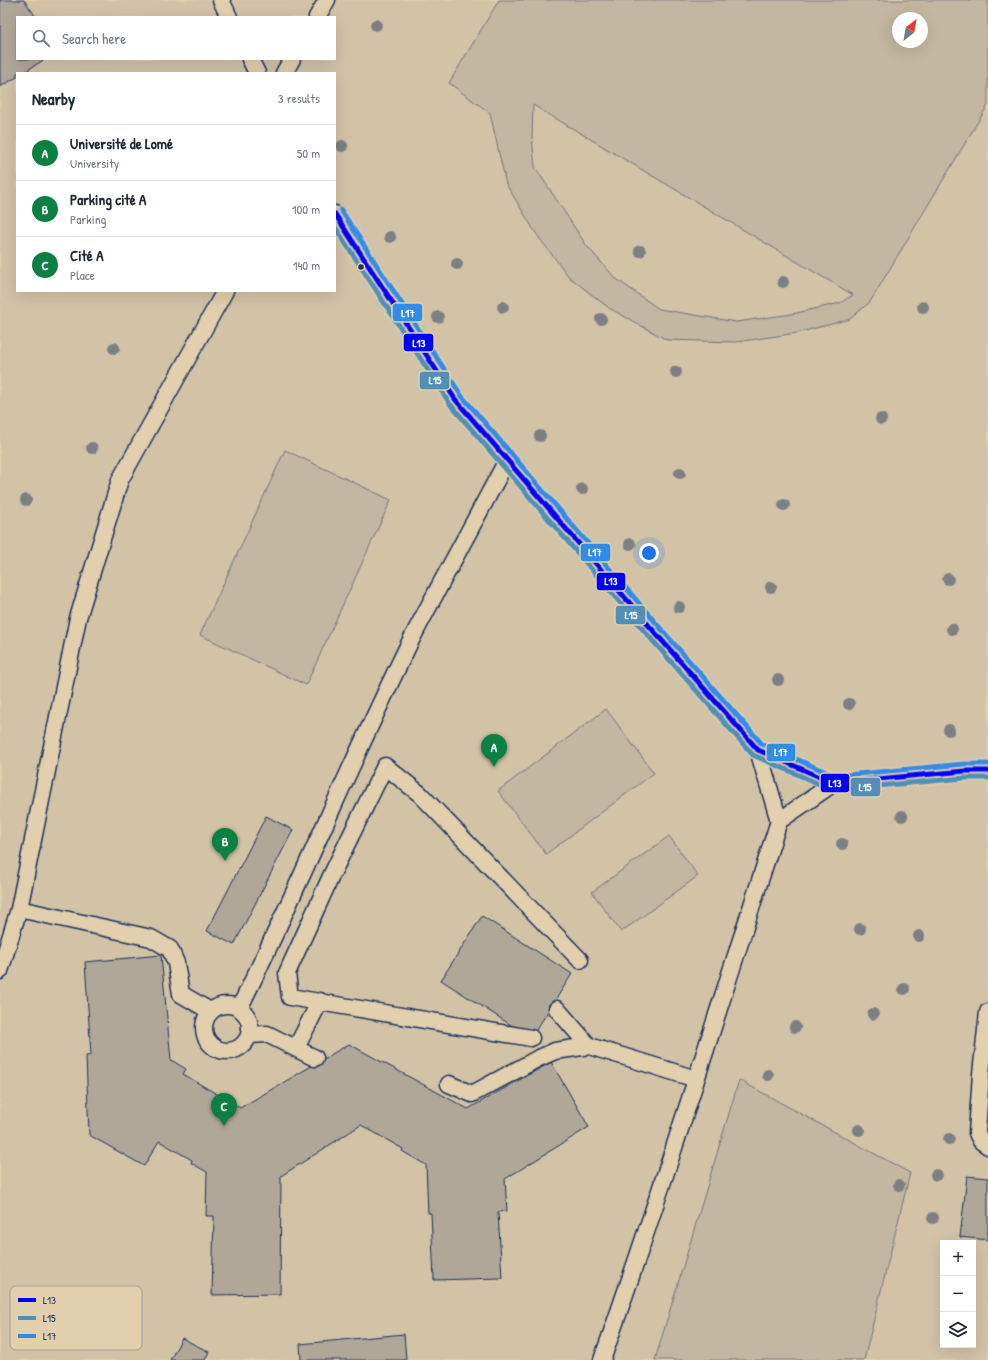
<!DOCTYPE html>
<meta charset="utf-8">
<style>
body{margin:0;font-family:"Patrick Hand",sans-serif;background:#f2f2f3;color:#1f2937}
.controls{position:absolute;right:12px;bottom:12px;display:grid;overflow:hidden;border-radius:0px;box-shadow:0 4px 16px #0002}
.controls button{width:36px;height:36px;display:grid;place-items:center;padding:0;border:0;border-bottom:1px solid #e0e1e3;background:#fff;color:#1f2937;font:20px sans-serif}
.compass{position:absolute;left:892px;top:12px;width:36px;height:36px;border-radius:50%;background:#fff;box-shadow:0 4px 16px #0002;rotate:31deg}
.you{position:absolute;left:649px;top:553px;width:14px;height:14px;margin:-10px;border:3px solid #fff;border-radius:50%;background:#1a73e8;box-shadow:0 0 0 6px #1a73e833}
.badge{display:grid;place-items:center;width:26px;height:26px;border-radius:50%;background:#0b8043;color:#fff;font-size:13px;font-weight:700}
.pin{position:absolute;translate:-50% -33px;filter:drop-shadow(0 1px 2px #0008)}
.pin::after{content:'';position:absolute;top:21px;width:14px;height:12px;background:inherit;clip-path:polygon(0 0,100% 0,50% 100%)}
.list{margin:0;padding:0;list-style:none}
h2{display:flex;justify-content:space-between;align-items:center;height:52px;margin:0;padding:0 16px;font-size:17px}
h2 small{font-size:13px;font-weight:400;color:#747a83}
.list li{display:grid;grid-template-columns:26px 1fr auto;gap:12px;align-items:center;box-sizing:border-box;height:56px;padding:0 16px;border-top:1px solid #e0e1e3}
.list b{display:block;font-size:15px;white-space:nowrap}
.list p{margin:0;font-size:13px;white-space:nowrap;color:#747a83}
.list em{font-size:13px;font-style:normal;color:#747a83}
.icon{flex:none;width:22px;height:22px;fill:none;stroke:currentColor;stroke-width:2;stroke-linecap:round;stroke-linejoin:round}
.map{position:relative;flex:none;width:988px;height:1360px;overflow:hidden}
.search{position:absolute;background:#fff;box-shadow:0 4px 16px #0002;left:16px;top:16px;width:320px;height:44px;display:flex;align-items:center;gap:10px;box-sizing:border-box;padding:0 14px;border-radius:0px;color:#747a83;font-size:15px}
.panel{position:absolute;background:#fff;box-shadow:0 4px 16px #0002;left:16px;top:72px;width:320px;height:220px;border-radius:0px}
.map>svg:first-child{display:block}
.built{fill:#d2c3a7;fill-rule:evenodd}
.green{fill:#c4b7a1;stroke:#707380;fill-rule:evenodd}
.building{fill:#b0a799;stroke:#1b2f5e}
.lines{fill:none;stroke-linecap:round;stroke-linejoin:round}
.service-casing{stroke:#1b2f5e;stroke-width:19}
.service{stroke:#e1cfad;stroke-width:16}
.bus-1-casing{stroke:#e1cfad;stroke-width:8}
.bus-2-casing{stroke:#e1cfad;stroke-width:8}
.bus-3-casing{stroke:#e1cfad;stroke-width:8}
.bus-1{stroke:#00f;stroke-width:5}
.bus-2{stroke:#5090b6;stroke-width:5}
.bus-3{stroke:#318ce7;stroke-width:5}
.tree{fill:#7d7f85}
.bus-dot{fill:#1b2f5e;stroke:#e1cfad;stroke-width:1.5}
.key{fill:#e1cfad;stroke:#a69f95;stroke-width:1}
.key-label{font-size:11px;fill:#1b2f5e}
.line-badge{stroke:#e1cfad;stroke-width:1.5}
.badge-label{font-size:11px;text-anchor:middle;font-weight:bold;fill:#fff}
</style>
<div class="map">
<svg width="988" height="1360" viewBox="0 0 988 1360">
<rect width="100%" height="100%" fill="#e1cfad"/>
<filter id="ink" filterUnits="userSpaceOnUse"><feTurbulence type="fractalNoise" baseFrequency=".025" numOctaves="2"/><feDisplacementMap in="SourceGraphic" scale="8" xChannelSelector="R" yChannelSelector="G"/><feConvolveMatrix kernelMatrix="1 2 1 2 8 2 1 2 1" color-interpolation-filters="sRGB"/></filter>
<g filter="url(#ink)">
<path class="built" d="M0 0H988V1360H0ZM17 17H335V59H17ZM898 18H922V42H898ZM17 73H335V291H17ZM943 1243H973V1345H943Z"/>
<path class="green" d="M499 0H988V105L870 302 850 319 797 333 736 342 667 340 609 308 569 277 537 235 506 184 490 113 449 83ZM898 18H922V42H898ZM533 105 853 295 840 303 792 314 736 322 659 309 615 278 586 245 535 167 532 137Z
M285 450 391 500 306 685 200 635Z
M606 709 654 773 546 854 498 791Z
M669 836 698 876 621 932 592 892Z
M739 1080 910 1173 864 1360H655Z"/>
<path class="building" d="M0 0H24L36 17H17V59H45L23 73H17V77L0 87Z
M266 816 293 830 234 945 207 931Z
M482 916 572 974 531 1038 441 980Z
M161 955 171 1060 186 1069 183 1074 240 1108 349 1044 468 1109 551 1062 589 1127 505 1179 507 1211 498 1212 502 1278 434 1280 431 1213H428L426 1165 402 1151 403 1149 361 1125 281 1176 280 1294 212 1295 214 1216H206L207 1172 191 1163 192 1160 159 1141 144 1166 89 1135 86 1056 91 1055 85 962Z
M967 1176 988 1178V1240L960 1237Z
M404 1334 406 1360H301L300 1344Z
M182 1338 209 1352 205 1360H170Z"/>
<g class="lines">
<g class="service-casing">
<path id="service" d="M221 0 229 17
M317 17 327 0
M250 59 257 73
M284 73 292 59
M335 214 455 399 651 628 758 750 779 821 834 783
M758 750 834 783 965 771H988
M19 909 151 938 170 949 176 963 181 994 210 1011
M0 971 19 909 78 618 120 480 225 291
M204 1028a23 23 0 1 1 46 0a23 23 0 1 1-46 0Z
M240 1007C299 887 350 764 409 644 441 582 475 521 507 460
M557 1009 589 1046
M988 1012 981 1074 977 1133 981 1141 988 1146
M250 1035 267 1034 315 1058
M531 1038 290 997 287 973 332 874 385 766 420 794 580 960
M296 1048 320 1001
M449 1084 472 1094 537 1059 555 1051 589 1046 632 1059 696 1079
M602 1360C665 1182 721 1001 779 821"/>
</g>
<use href="#service" class="service"/>
<g class="bus-1-casing">
<path id="bus-1" d="M335 214 455 399 651 628 758 750 834 783 965 771H988"/>
</g>
<g class="bus-2-casing">
<path id="bus-2" d="M335 227 450 404 646 633 753 755 833 790 965 778H988"/>
</g>
<g class="bus-3-casing">
<path id="bus-3" d="M341 210 461 395 656 623 762 744 835 776 964 764H988"/>
</g>
<use href="#bus-1" class="bus-1"/>
<use href="#bus-2" class="bus-2"/>
<use href="#bus-3" class="bus-3"/>
</g>
<g class="tree">
<circle cx="376" cy="25" r="6"/>
<circle cx="342" cy="146" r="6"/>
<circle cx="390" cy="237" r="6"/>
<circle cx="640" cy="251" r="6"/>
<circle cx="457" cy="264" r="6"/>
<circle cx="783" cy="282" r="6"/>
<circle cx="503" cy="307" r="6"/>
<circle cx="923" cy="307" r="6"/>
<circle cx="438" cy="317" r="6"/>
<circle cx="601" cy="319" r="6"/>
<circle cx="114" cy="348" r="6"/>
<circle cx="676" cy="372" r="6"/>
<circle cx="881" cy="419" r="6"/>
<circle cx="540" cy="436" r="6"/>
<circle cx="92" cy="448" r="6"/>
<circle cx="680" cy="473" r="6"/>
<circle cx="582" cy="489" r="6"/>
<circle cx="26" cy="500" r="6"/>
<circle cx="784" cy="505" r="6"/>
<circle cx="630" cy="544" r="6"/>
<circle cx="948" cy="579" r="6"/>
<circle cx="771" cy="587" r="6"/>
<circle cx="679" cy="607" r="6"/>
<circle cx="952" cy="629" r="6"/>
<circle cx="778" cy="680" r="6"/>
<circle cx="849" cy="704" r="6"/>
<circle cx="949" cy="730" r="6"/>
<circle cx="902" cy="816" r="6"/>
<circle cx="842" cy="844" r="6"/>
<circle cx="860" cy="929" r="6"/>
<circle cx="919" cy="936" r="6"/>
<circle cx="904" cy="989" r="6"/>
<circle cx="873" cy="1014" r="6"/>
<circle cx="795" cy="1027" r="6"/>
<circle cx="768" cy="1075" r="6"/>
<circle cx="859" cy="1130" r="6"/>
<circle cx="949" cy="1139" r="6"/>
<circle cx="936" cy="1175" r="6"/>
<circle cx="899" cy="1185" r="6"/>
<circle cx="933" cy="1218" r="6"/>
</g>
</g>
<circle class="bus-dot" cx="361" cy="267" r="3.5"/>
<rect x="10" y="1286" width="132" height="64" rx="6" class="key"/>
<rect x="18" y="1298" width="18" height="4" fill="#00f"/>
<rect x="18" y="1316" width="18" height="4" fill="#5090b6"/>
<rect x="18" y="1334" width="18" height="4" fill="#318ce7"/>
<g class="key-label">
<text x="43" y="1304">L13</text>
<text x="43" y="1322">L15</text>
<text x="43" y="1340">L17</text>
</g>
<g class="line-badge">
<rect x="392" y="303" width="31" height="19" rx="4" fill="#318ce7"/>
<rect x="403" y="333" width="31" height="19" rx="4" fill="#00f"/>
<rect x="419" y="371" width="31" height="19" rx="4" fill="#5090b6"/>
<rect x="580" y="543" width="31" height="19" rx="4" fill="#318ce7"/>
<rect x="596" y="572" width="30" height="19" rx="4" fill="#00f"/>
<rect x="615" y="605" width="31" height="20" rx="4" fill="#5090b6"/>
<rect x="766" y="743" width="30" height="19" rx="4" fill="#318ce7"/>
<rect x="820" y="773" width="30" height="20" rx="4" fill="#00f"/>
<rect x="850" y="777" width="31" height="20" rx="4" fill="#5090b6"/>
</g>
<g class="badge-label">
<text x="408" y="317">L17</text>
<text x="419" y="347">L13</text>
<text x="435" y="384">L15</text>
<text x="595" y="556">L17</text>
<text x="611" y="585">L13</text>
<text x="631" y="619">L15</text>
<text x="781" y="756">L17</text>
<text x="835" y="787">L13</text>
<text x="865" y="791">L15</text>
</g>
</svg>
<div class="controls">
<button>+</button>
<button>−</button>
<button><svg class="icon" aria-label="layers" viewBox="0 0 24 24"><path d="M12 4l9 5-9 5-9-5zM3 14l9 5 9-5"/></svg></button>
</div>
<svg class="compass" viewBox="-18 -18 36 36"><path d="M0-13l5 13h-10z" fill="#e53935"/><path d="M0 13l5-13h-10z" fill="#747a83"/></svg>
<div class="you"></div>
<div class="pin badge" style="left:494px;top:767px">A</div>
<div class="pin badge" style="left:225px;top:861px">B</div>
<div class="pin badge" style="left:224px;top:1126px">C</div>
<div class="search"><svg class="icon" aria-label="search" viewBox="0 0 24 24"><circle cx="10" cy="10" r="6"/><path d="M15 15l6 6"/></svg>Search here</div>
<section class="panel">
<h2>Nearby<small>3 results</small></h2>
<ul class="list">
<li><span class="badge">A</span><div><b>Université de Lomé</b><p>University</p></div><em>50 m</em></li>
<li><span class="badge">B</span><div><b>Parking cité A</b><p>Parking</p></div><em>100 m</em></li>
<li><span class="badge">C</span><div><b>Cité A</b><p>Place</p></div><em>140 m</em></li>
</ul>
</section>
</div>
